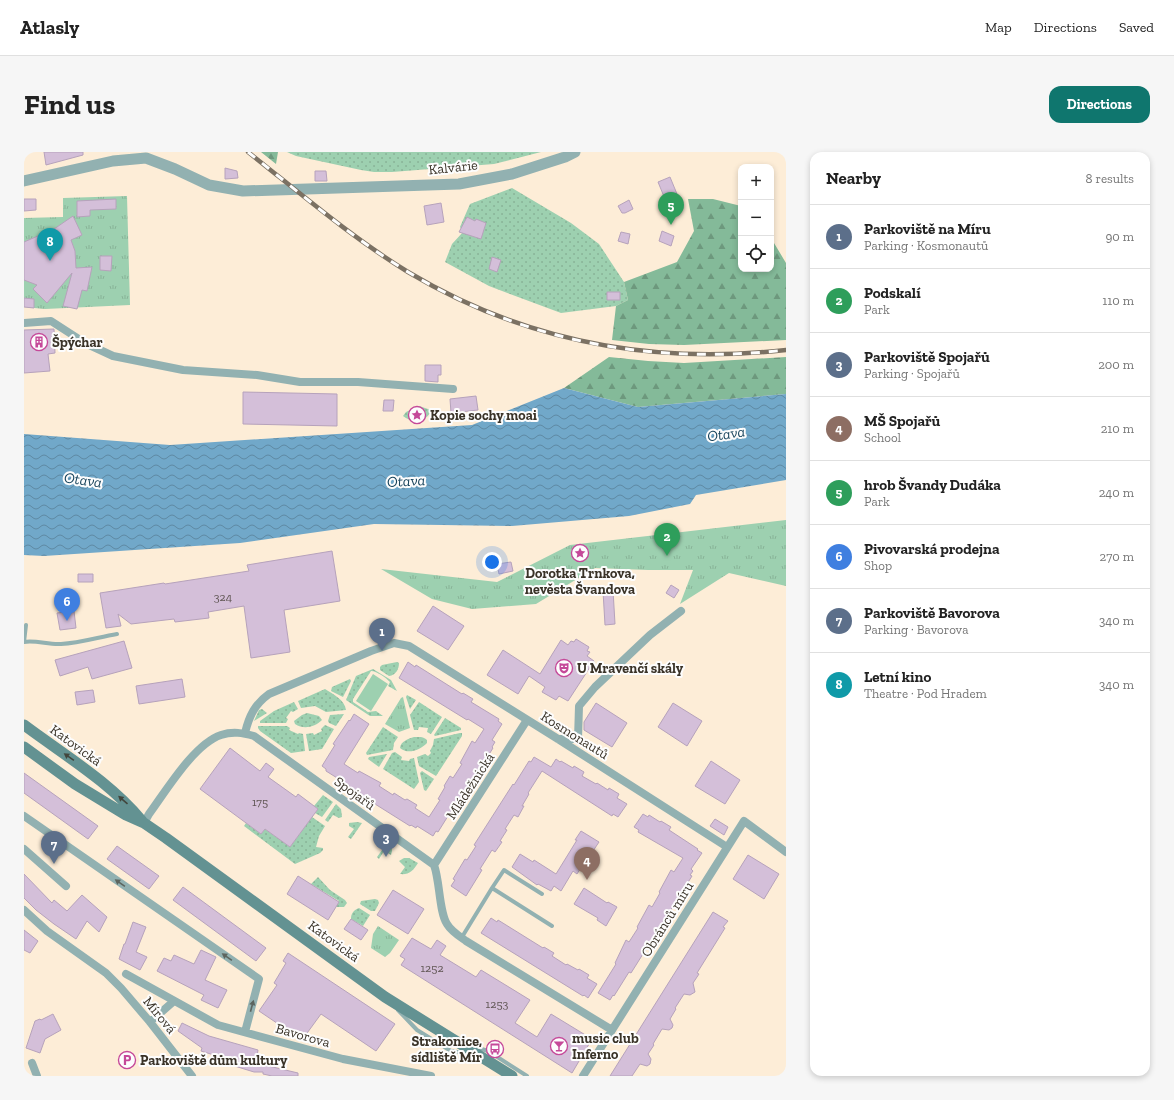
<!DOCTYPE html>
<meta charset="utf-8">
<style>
body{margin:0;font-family:"Zilla Slab",serif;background:#f6f6f6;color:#222}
.controls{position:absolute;right:12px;top:12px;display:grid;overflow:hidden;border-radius:8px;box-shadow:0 2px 6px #0003}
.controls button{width:36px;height:36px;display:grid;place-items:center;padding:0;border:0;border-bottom:1px solid #e0e0e0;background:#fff;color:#222;font:20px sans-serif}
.you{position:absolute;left:468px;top:410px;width:14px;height:14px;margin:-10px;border:3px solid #fff;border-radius:50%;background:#1a73e8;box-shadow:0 0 0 6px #1a73e833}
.badge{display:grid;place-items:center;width:26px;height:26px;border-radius:50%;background:#0f766e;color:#fff;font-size:13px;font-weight:700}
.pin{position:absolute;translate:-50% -33px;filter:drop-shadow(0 1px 2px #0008)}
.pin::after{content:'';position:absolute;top:21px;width:14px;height:12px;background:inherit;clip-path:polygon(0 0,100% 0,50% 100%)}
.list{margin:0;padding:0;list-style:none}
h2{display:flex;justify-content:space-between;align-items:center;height:52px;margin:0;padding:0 16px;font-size:17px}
h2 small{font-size:13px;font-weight:400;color:#767676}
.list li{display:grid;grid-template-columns:26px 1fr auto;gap:12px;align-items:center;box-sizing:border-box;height:64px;padding:0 16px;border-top:1px solid #e0e0e0}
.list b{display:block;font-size:15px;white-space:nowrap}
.list p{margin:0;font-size:13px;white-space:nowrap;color:#767676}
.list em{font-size:13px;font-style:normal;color:#767676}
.icon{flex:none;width:22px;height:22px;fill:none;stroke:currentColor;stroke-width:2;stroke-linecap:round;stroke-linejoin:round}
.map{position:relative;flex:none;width:762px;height:924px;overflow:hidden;border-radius:12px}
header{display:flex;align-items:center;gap:24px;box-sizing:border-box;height:56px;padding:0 20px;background:#fff;border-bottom:1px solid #e0e0e0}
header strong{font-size:19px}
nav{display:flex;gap:22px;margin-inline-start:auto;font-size:14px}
.intro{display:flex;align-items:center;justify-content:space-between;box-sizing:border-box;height:96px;padding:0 24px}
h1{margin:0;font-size:28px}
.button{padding:10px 18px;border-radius:12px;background:#0f766e;color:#fff;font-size:14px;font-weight:700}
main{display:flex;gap:24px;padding:0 24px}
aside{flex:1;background:#fff;border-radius:12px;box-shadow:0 2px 6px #0003}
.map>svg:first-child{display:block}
.grass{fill:url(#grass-dots)}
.forest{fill:url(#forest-firs)}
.park{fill:url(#park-tufts)}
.pitch{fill:#9dd0b0}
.water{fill:url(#water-waves)}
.building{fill:#d4bfd9;stroke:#b6a2bb}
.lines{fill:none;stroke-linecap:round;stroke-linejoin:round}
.service{stroke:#92b1b1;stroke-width:4}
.minor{stroke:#92b1b1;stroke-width:8}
.tertiary{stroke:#92b1b1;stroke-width:11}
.secondary{stroke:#639292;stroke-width:11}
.rail-casing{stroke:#7b7163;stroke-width:4.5}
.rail{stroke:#fdfdfd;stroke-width:3;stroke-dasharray:9;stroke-linecap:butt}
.oneway{fill:#42463d}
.oneway2{fill:#5d655f}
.labels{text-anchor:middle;stroke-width:4;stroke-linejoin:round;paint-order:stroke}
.number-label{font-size:12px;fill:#605654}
.street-label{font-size:14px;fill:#3a3328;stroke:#fdfdfd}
.poi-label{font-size:14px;font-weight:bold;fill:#3a3328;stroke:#fdfdfd;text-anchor:start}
.water-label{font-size:15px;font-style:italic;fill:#17435b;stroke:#fdfdfd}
</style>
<header>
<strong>Atlasly</strong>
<nav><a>Map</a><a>Directions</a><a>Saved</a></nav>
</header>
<div class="intro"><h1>Find us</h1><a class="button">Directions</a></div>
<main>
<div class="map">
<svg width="762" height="924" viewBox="0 0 762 924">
<defs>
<pattern id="grass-dots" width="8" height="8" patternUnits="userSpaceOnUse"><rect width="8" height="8" fill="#9dd0b0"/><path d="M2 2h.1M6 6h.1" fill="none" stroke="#88b397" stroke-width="1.8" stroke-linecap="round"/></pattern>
<pattern id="forest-firs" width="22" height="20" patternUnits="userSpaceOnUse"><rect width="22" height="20" fill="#84ba99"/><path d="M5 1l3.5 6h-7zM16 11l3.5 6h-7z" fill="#6d987d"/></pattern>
<pattern id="park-tufts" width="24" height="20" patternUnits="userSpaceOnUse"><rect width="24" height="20" fill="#9dd0b0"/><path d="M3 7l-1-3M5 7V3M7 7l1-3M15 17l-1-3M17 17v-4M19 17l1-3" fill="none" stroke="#88b397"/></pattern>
<pattern id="water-waves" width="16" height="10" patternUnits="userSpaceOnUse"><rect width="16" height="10" fill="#71a8c9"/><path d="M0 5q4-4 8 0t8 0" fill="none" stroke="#5e89a3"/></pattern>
</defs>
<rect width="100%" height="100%" fill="#fdedd7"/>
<path class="grass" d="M263 0H517L470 12 368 20H350L337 18 272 4Z
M488 36 547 71 575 92 600 130 604 148 592 154 537 161 465 134 421 110 428 92 439 80 436 75 446 52Z
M395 254 407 258C404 270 388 272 379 264L382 260Z
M373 510 375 511C375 517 372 523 365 524L356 518V515L358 513Z
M349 517 367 528 373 539 364 534 366 530C362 526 353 519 347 519L329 547V550L344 560 352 559 359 564H346L322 548 332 524Z
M326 527 327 529 319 545 307 539 308 535Z
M301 537C309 542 321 548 322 558L302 560 291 554 277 556 274 549Z
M383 543 392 548 386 557 382 545Z
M270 550 274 557 269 560 267 559 262 566 264 567 262 571H236V569L250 559Z
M395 550 418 565 407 582 403 580 404 576 395 575 394 578H390L386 563Z
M238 557 243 561 230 569 235 558Z
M283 561 295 564 298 568C291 575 280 578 271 572L270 569 278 563Z
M320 562 312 574 305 571 304 569 306 563Z
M421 566 437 576V578L411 584 410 583Z
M301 573 310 577 298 597 285 599 282 582 289 581 290 583 298 579 297 577Z
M234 574H263L266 576 265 578 274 582 275 581 279 582 281 599 267 601 236 579 234 576Z
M359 575 374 585 370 591 369 598 343 603 342 601Z
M436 581H438V584L412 624 395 614 393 605 401 602 404 604 407 601 406 599 409 593 410 587Z
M390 585C395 585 399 584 403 588V591C396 598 384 603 376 596 377 589 384 587 390 585Z
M371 600 378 605 377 608 385 609 386 607 390 606 395 630 390 637 359 617 368 601Z
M363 602 355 615 344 607 345 605Z
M398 619 410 627 402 639 400 638 396 621Z
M299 643 309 650 298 665 291 661 294 657 290 654Z
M312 652 317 657 318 665 315 666 309 663 304 670 301 668Z
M288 665 301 674 295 684 292 695 299 696V698L296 701 271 712 220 674 222 671 237 682 241 677 266 695Z
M333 670 338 671 327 687 324 685 330 677 325 674V671Z
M364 690 368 695V699L367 703 360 699 355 707 353 705Z
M380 706H385L394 711C389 719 385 723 376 722L381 715 375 709Z
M294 725 306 738 321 748 323 751 320 755H312L315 749 287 732Z
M351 747 354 748 355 751 351 759H347L336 752 337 749Z
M335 756 346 763 339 774 327 767C327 761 330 758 335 756Z"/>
<path class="forest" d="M237 0H254L252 12Z
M664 47H689L717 54V117H747V86L762 111V188L660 193 625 192 588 188 592 154 604 148 600 130 653 110 670 79Z
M585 205 624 209 660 211 762 205V242L614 255 540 236Z"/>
<path class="park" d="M103 44 106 153 21 157 0 155V66L39 65V46Z
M762 368V434L705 421 656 452 669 418H624L571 416 512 452 448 457 408 447 357 417 473 430 546 393Z
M379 545 386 576 375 580 361 572 377 546Z
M354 774 375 788 366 801 361 805 347 796 349 782Z"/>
<path class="pitch" d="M349 522 364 532 347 559 332 549Z"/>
<path class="water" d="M540 236 614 255 762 242V328L672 343 666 352 605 364 488 374 350 372 216 391 20 404 0 403V282L146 293 448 273Z"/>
<path class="building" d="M20 0H59V3L22 13Z
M201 16 213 19 214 26 201 27Z
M291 19H302L303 29H291Z
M646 25 653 42 641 47 634 30Z
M0 47H12V58L0 59Z
M92 47V57L66 58V64L53 65V49Z
M605 48 609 57 601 61H598L594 54Z
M417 51 420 70 403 73 400 54Z
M49 64 58 83 47 88 51 99 52 116 68 115 63 139 58 138 53 157 39 154 48 121 23 151 9 137 13 133 0 128V90L30 77Z
M443 65 451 69 452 67 462 71 457 87 435 80Z
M638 79 650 84 647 94 635 89Z
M597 80 606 82 604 92 594 89Z
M76 104H88L87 119 76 118Z
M468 105 477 108 473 120 465 117Z
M583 140H596V148H583Z
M0 146 10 147V156L0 155Z
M30 177 31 201 24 202 26 219 0 221V178Z
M401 213H417V223H414V230L401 229Z
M219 240 313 242V274L219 272Z
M452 244 454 258 427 261 426 247Z
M360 248H370L369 259H359Z
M308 399 316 449 260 458 266 500 227 506 220 454 184 460 185 466 151 470 150 467 107 472 94 462 97 474 82 476 76 441 140 431 141 432 225 419 223 413Z
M487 410 489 419 475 422 473 412Z
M54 422H69V430H54Z
M647 433 655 438 650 446 642 441Z
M589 438 591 472 581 473 579 439Z
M409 454 440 474 424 498 393 479Z
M50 459 52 476 36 478 33 461Z
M552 487 565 495 563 499 566 500 563 504 570 509 544 549 535 544 532 548 518 540 521 535 505 524 494 542 463 523 479 498 516 522 537 488 544 493 547 489 550 490Z
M100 489 108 516 68 527 64 515 36 524 31 508Z
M384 510 391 515 392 513 438 542 439 541 449 547 447 550 475 567 474 569 478 572 468 588 471 590 468 595 469 596 431 657 429 656 414 680 412 679 409 684 393 674 392 676 387 673 386 674 351 652 325 636 326 634 302 619V617L298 614 311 593 309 592 325 568 326 569 330 562 345 572 320 612 334 621 335 619 357 631 355 634 369 643 370 641 381 648 383 647 393 653 391 656 405 665 416 648 414 647 421 635 420 634 426 624 429 626 438 612 436 611 448 589 451 591 460 577 444 567 443 568 375 526Z
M158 527 161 545 115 552 112 534Z
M69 538 71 550 53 553 51 540Z
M572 551 603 571 588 595 560 578V570Z
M649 551 678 569 663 594 634 575Z
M206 596 236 619 242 611 250 617 244 625 272 645 274 642 294 657 266 695 241 677 237 682 176 637Z
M510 605 527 615 532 607 536 610 537 609 549 616 550 614 560 620 558 624 572 632 573 631 584 638 585 636 595 642 593 646 603 652 594 665 589 662 588 664 518 619 504 641 505 642 498 654H500L494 665 490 663 481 677 483 678 476 689 478 690 471 700 468 698 456 717 458 718 442 744 427 734 431 728 429 727 441 707 443 708 452 694 450 693 489 632 490 633 505 609 507 610Z
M687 609 716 628 701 652 671 634Z
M0 621 74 674 64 687 0 641Z
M619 662 624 665 625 663 636 670 637 669 647 675 645 678 674 697 673 698 678 701 667 717 669 719 666 723 668 724 607 821 605 820 590 844 589 843 586 848 574 841 592 812 591 811 602 788 605 790 614 776 613 775 625 753 628 755 636 741 635 740 647 718 650 720 659 706 614 680 615 678 610 675Z
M691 667 704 675 700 683 686 674Z
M557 679 575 690 569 699 568 698 553 722 549 719 537 739 530 734 527 739 514 732 513 733 488 715 496 702 509 710 510 708 532 722 553 688H551Z
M93 694 135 724 125 737 83 707Z
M724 703 755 722 740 747 709 727Z
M0 722 28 751 30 748 43 759 58 743 83 765 75 780 63 769 52 787 30 772 12 758 0 746Z
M274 724 315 750 304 768 263 742Z
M159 735 242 796 232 809 149 748Z
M560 736 583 751 584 750 593 755 582 774 573 768 574 766 550 752Z
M369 738 400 757 384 782 353 763Z
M689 760 704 769 699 775 701 776 673 821 675 822 669 831 671 840 666 843 660 842 651 856 652 857 646 867 649 873 648 876 645 878 638 877 629 892 630 893 624 902 627 907 626 912 623 914 616 912 608 924H586Z
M467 766 473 770 474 768 519 796 520 795 530 801 528 804 542 813 543 812 554 818 555 817 565 823 563 826 573 832 564 846 560 843 559 844 457 781Z
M327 767 344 778 337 788 320 777Z
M109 770 122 775 112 800 123 805 116 818 95 807 100 792H101Z
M0 778 14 789 6 801 0 798Z
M388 786 407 797 413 788 422 794 416 803 452 825 457 818 506 848 491 871 513 885 527 862 568 887 548 921 377 813 381 807 376 804Z
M177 798 192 805 181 828 203 838 194 856 177 848 180 843 133 819 140 806 147 809 150 803 170 812Z
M264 801 371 872 352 899 297 862 278 888 235 859 253 833 250 831 262 811 259 809Z
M29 862 37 878 21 887 16 901 2 896 11 869 16 867 17 868Z
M158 871 185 884 234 898 232 911 274 921V924H248L239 922V920H230L204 912 206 908 177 899 178 896 154 879Z"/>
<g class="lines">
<path class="service" d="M0 490C12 488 25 493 37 492 56 491 75 485 93 482
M0 490 2 473
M468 736 480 718 518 742
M438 785 468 736 528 774
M374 858 393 878 427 899 446 902
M448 894 464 899 503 924"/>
<path class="minor" d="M0 171 27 169 61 191 89 204 159 218 233 223 276 230H334L429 237
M221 581C225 564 231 552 245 542L347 499 370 491 385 494 534 587 703 695
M534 587H554L555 554 571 535 626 483 657 459
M0 664 235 827 221 880
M120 671 125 662C142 639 170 592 197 583 209 579 219 581 230 584L410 713C416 729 415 760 423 772 427 779 435 784 442 789L588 878
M0 697 42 734
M410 713 503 568
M0 758 23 779 82 821 97 836 126 870 168 924
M102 822 194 873 319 907 407 924
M126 870 150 849
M8 911 13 924
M559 924 720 669 762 700"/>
<path class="tertiary" d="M0 29 89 9 122 6 151 17 185 33 219 39 435 32 488 22 541 5 551 0"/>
<path class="secondary" d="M0 573C40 603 86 630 118 669
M0 595 51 632 102 663 120 671 142 686 361 845 488 924"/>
<g class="rail-casing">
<path id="rail" d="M224 0C276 41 327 85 384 120 501 190 627 213 762 198"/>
</g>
<use href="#rail" class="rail"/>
</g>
<defs><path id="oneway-solid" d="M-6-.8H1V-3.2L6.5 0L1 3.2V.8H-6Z"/></defs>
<g class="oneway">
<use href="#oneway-solid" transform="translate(45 605) rotate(-145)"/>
<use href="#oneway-solid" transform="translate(99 648) rotate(-139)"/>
</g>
<g class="oneway2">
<use href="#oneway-solid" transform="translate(96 731) rotate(-145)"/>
<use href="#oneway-solid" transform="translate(203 805) rotate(-145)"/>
<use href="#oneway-solid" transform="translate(228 854) rotate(-75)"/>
</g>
<defs>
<g id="building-ring" transform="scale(0.9)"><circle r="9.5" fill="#fdfdfd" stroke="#c54999" stroke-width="1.5"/><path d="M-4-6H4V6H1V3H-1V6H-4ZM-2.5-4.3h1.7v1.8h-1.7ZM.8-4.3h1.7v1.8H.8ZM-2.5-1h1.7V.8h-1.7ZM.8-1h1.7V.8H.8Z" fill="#c54999"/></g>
<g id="sight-ring" transform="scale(0.9)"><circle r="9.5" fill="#fdfdfd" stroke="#c54999" stroke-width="1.5"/><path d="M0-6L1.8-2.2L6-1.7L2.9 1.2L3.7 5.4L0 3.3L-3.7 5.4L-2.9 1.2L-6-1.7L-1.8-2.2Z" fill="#c54999"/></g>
<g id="theatre-ring" transform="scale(0.9)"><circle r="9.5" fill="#fdfdfd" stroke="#c54999" stroke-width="1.5"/><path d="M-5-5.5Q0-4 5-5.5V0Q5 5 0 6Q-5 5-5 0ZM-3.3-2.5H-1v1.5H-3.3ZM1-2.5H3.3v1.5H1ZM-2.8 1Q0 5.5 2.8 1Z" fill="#c54999"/></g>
<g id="bar-ring" transform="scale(0.9)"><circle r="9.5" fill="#fdfdfd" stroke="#c54999" stroke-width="1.5"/><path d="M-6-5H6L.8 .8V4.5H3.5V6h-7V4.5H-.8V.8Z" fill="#c54999"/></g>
<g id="bus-ring" transform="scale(0.9)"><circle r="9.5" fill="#fdfdfd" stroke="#c54999" stroke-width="1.5"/><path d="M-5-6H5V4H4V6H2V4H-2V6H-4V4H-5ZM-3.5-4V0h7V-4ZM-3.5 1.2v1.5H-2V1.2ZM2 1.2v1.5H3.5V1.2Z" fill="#c54999"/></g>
<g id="parking-ring" transform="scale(0.9)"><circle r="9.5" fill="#fdfdfd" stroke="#c54999" stroke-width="1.5"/><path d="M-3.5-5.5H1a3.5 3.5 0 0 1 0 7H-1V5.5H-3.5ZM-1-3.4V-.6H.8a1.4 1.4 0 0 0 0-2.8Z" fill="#c54999"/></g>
</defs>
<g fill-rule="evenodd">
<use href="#building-ring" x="15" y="190"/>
<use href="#sight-ring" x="393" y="263"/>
<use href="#sight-ring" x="556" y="401"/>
<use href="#theatre-ring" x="540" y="516"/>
<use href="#bar-ring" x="535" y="894"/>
<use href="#bus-ring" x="471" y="897"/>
<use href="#parking-ring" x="103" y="908"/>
</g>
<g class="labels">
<g class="number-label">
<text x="199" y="449">324</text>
<text x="236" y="654">175</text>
<text x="408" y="820">1252</text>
<text x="473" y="856">1253</text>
</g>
<g class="street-label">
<text transform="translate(429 15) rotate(-6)" y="5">Kalvárie</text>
<text transform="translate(551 583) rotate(32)" y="5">Kosmonautů</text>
<text transform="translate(52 593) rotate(36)" y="5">Katovická</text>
<text transform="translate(446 634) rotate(-57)" y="5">Mládežnická</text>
<text transform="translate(331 641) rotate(36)" y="5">Spojařů</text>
<text transform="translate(643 767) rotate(-58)" y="5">Obránců míru</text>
<text transform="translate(310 789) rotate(36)" y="5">Katovická</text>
<text transform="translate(136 863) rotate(51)" y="5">Mírová</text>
<text transform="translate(279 883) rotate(16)" y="5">Bavorova</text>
</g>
<g class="poi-label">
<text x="28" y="195">Špýchar</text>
<text x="406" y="268">Kopie sochy moai</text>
<text x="556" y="426" text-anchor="middle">Dorotka Trnkova,<tspan x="556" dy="16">nevěsta Švandova</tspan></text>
<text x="553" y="521">U Mravenčí skály</text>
<text x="548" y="891">music club<tspan x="548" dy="16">Inferno</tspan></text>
<text x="458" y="894" text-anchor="end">Strakonice,<tspan x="458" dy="16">sídliště Mír</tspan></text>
<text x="116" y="913">Parkoviště dům kultury</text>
</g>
<g class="water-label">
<text transform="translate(702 282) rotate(-8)" y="5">Otava</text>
<text transform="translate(59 328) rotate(8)" y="5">Otava</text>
<text transform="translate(382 329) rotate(-3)" y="5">Otava</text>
</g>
</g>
</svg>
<div class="controls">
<button>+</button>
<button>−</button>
<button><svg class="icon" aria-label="locate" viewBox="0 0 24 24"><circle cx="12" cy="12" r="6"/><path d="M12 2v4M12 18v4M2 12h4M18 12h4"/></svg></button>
</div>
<div class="you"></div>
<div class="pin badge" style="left:358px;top:499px;background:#5c6f8a">1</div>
<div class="pin badge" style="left:643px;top:404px;background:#2e9e5b">2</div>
<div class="pin badge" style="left:362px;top:705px;background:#5c6f8a">3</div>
<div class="pin badge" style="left:563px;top:728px;background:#8d6e63">4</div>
<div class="pin badge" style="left:647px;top:73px;background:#2e9e5b">5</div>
<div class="pin badge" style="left:43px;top:469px;background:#3f7fe0">6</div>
<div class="pin badge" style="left:30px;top:712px;background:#5c6f8a">7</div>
<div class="pin badge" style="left:26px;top:109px;background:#0f9aa8">8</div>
</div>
<aside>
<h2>Nearby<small>8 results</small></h2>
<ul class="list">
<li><span class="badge" style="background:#5c6f8a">1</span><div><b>Parkoviště na Míru</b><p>Parking · Kosmonautů</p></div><em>90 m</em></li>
<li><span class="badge" style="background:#2e9e5b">2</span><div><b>Podskalí</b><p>Park</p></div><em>110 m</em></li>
<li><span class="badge" style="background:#5c6f8a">3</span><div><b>Parkoviště Spojařů</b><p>Parking · Spojařů</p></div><em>200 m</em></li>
<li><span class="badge" style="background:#8d6e63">4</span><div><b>MŠ Spojařů</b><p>School</p></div><em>210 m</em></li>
<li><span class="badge" style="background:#2e9e5b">5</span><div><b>hrob Švandy Dudáka</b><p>Park</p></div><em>240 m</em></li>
<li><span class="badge" style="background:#3f7fe0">6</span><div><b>Pivovarská prodejna</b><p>Shop</p></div><em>270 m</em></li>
<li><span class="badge" style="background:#5c6f8a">7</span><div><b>Parkoviště Bavorova</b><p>Parking · Bavorova</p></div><em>340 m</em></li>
<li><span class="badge" style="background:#0f9aa8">8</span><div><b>Letní kino</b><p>Theatre · Pod Hradem</p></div><em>340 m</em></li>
</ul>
</aside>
</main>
